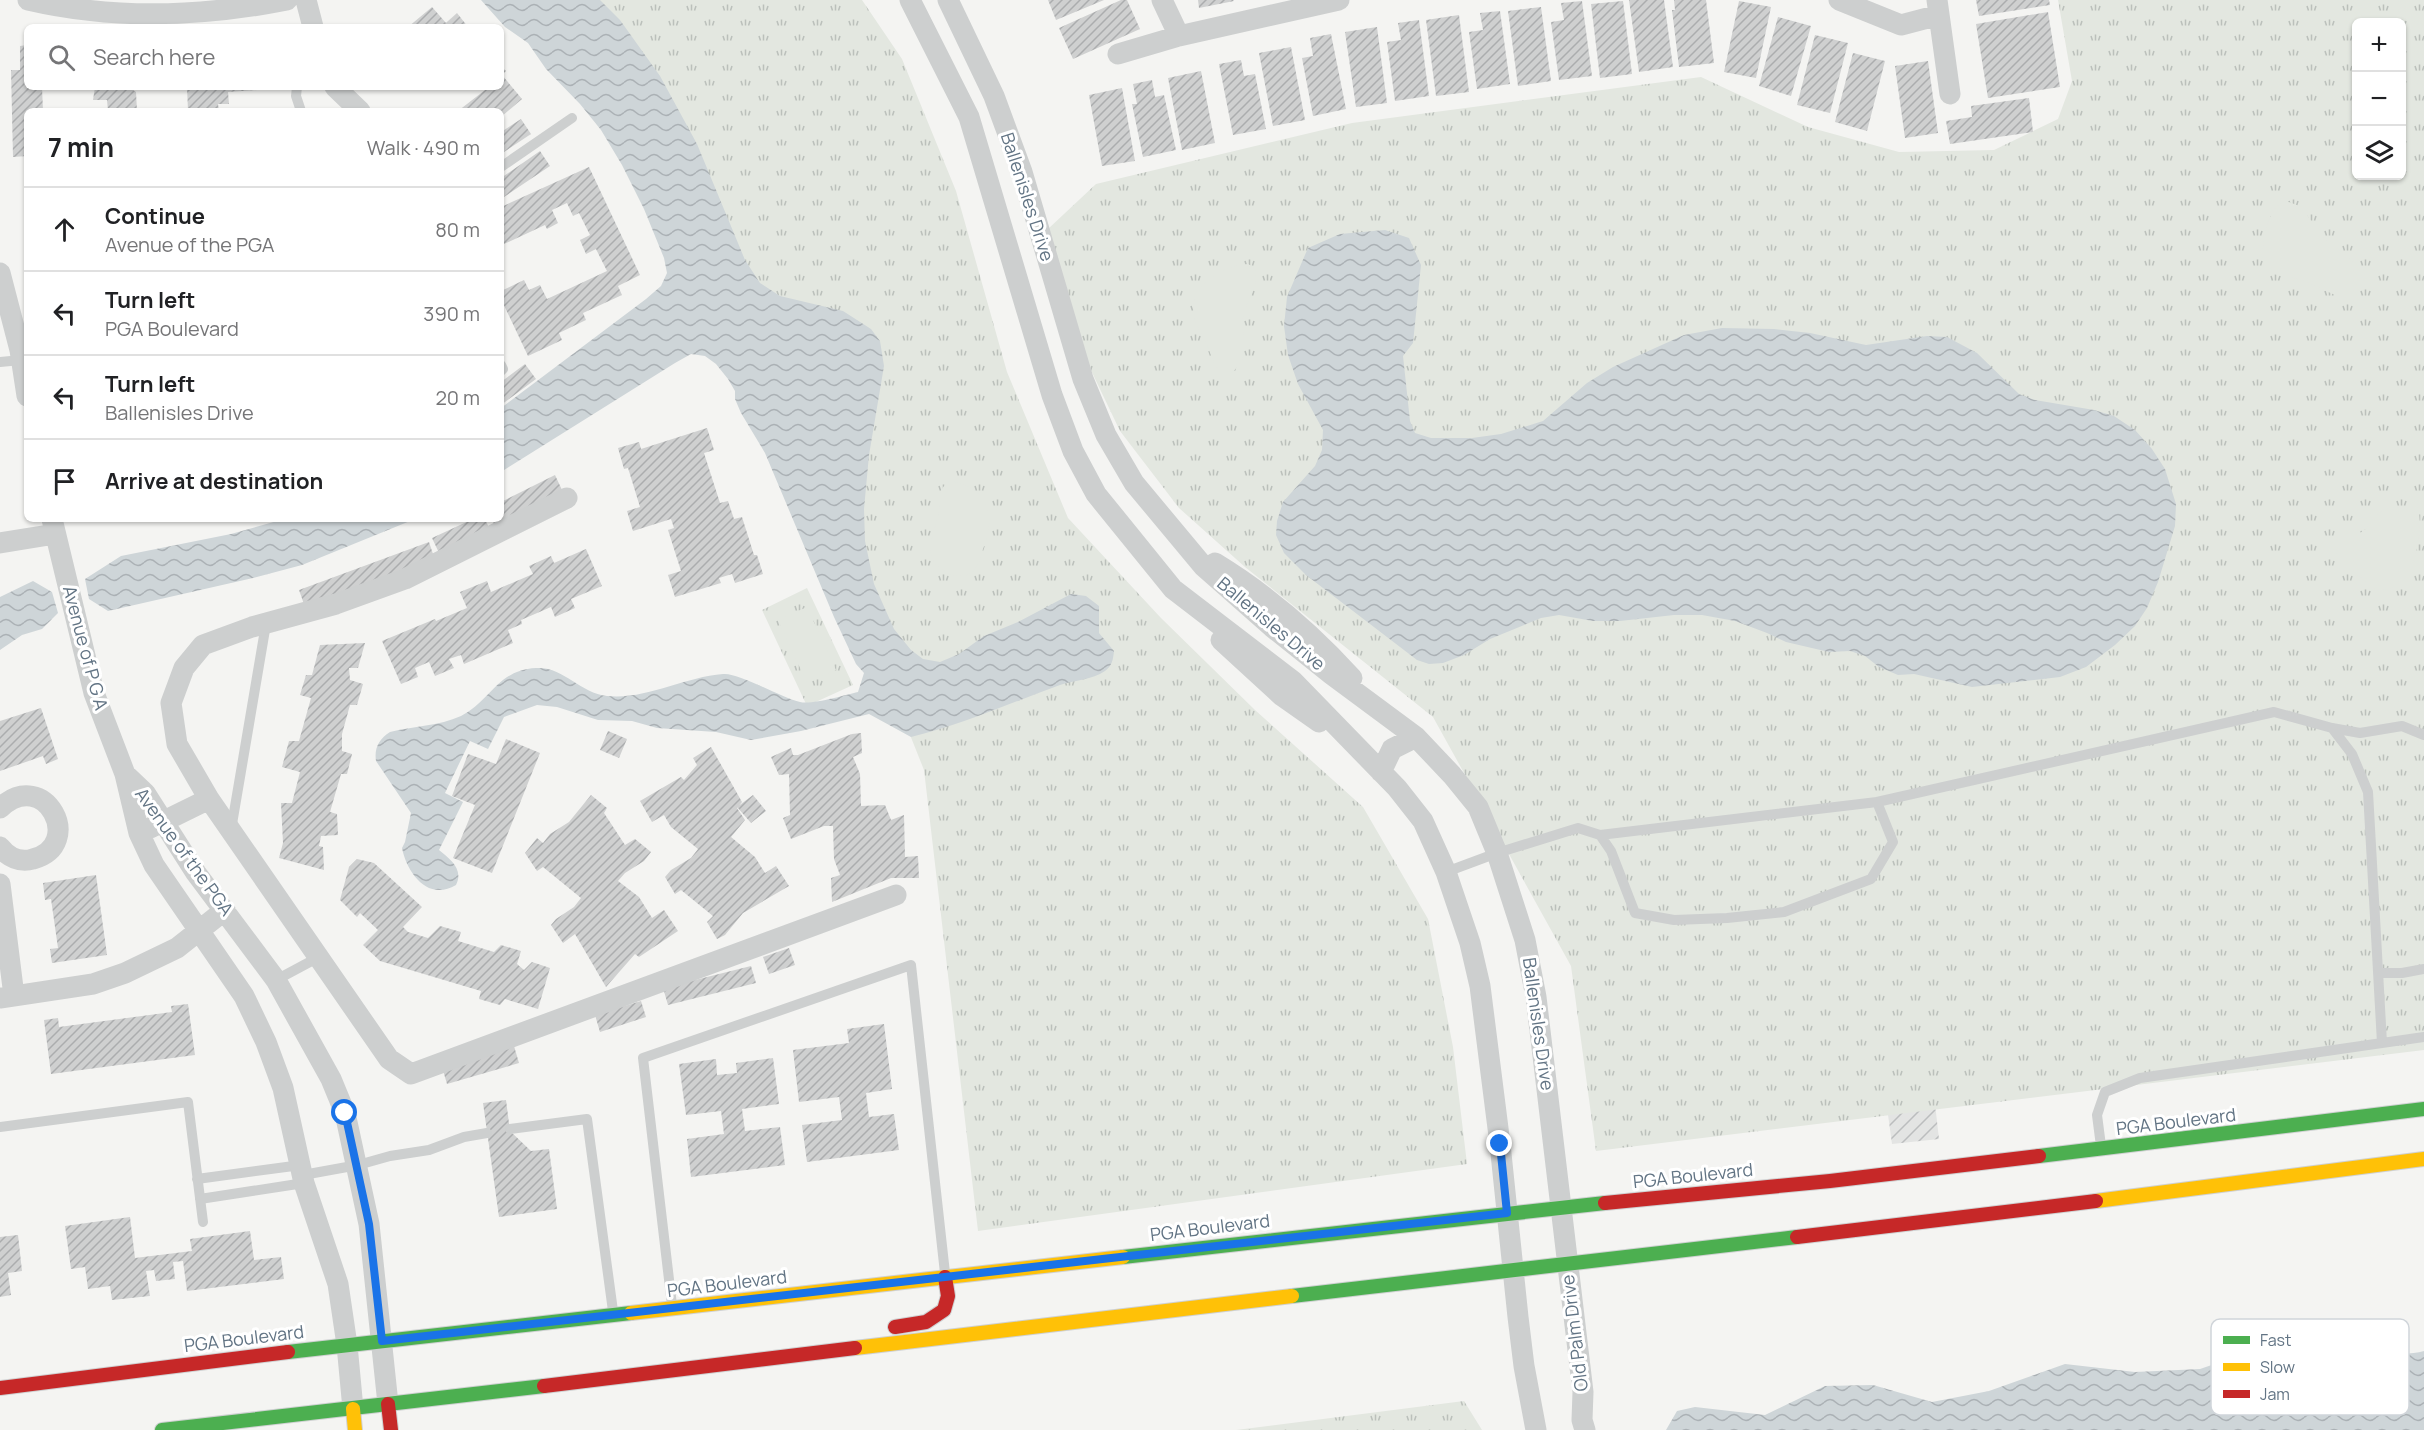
<!DOCTYPE html>
<meta charset="utf-8">
<style>
body{margin:0;font-family:Manrope,sans-serif;background:#f2f2f2;color:#202124}
.controls{position:absolute;right:18px;top:18px;display:grid;overflow:hidden;border-radius:9px;box-shadow:0 2px 4px #0004}
.controls button{width:54px;height:54px;display:grid;place-items:center;padding:0;border:0;border-bottom:2px solid #e0e0e0;background:#fff;color:#202124;font:30px sans-serif}
.stop{position:absolute;width:18px;height:18px;margin:-14px;border:4px solid #1a73e8;border-radius:50%;background:#fff}
.stop.end{background:#1a73e8;border-color:#fff;box-shadow:0 2px 6px #0008}
.list{margin:0;padding:0;list-style:none}
h2{display:flex;justify-content:space-between;align-items:center;height:78px;margin:0;padding:0 24px;font-size:26px}
h2 small{font-size:20px;font-weight:400;color:#757577}
.list li{display:grid;grid-template-columns:39px 1fr auto;gap:18px;align-items:center;box-sizing:border-box;height:84px;padding:0 24px;border-top:2px solid #e0e0e0}
.list b{display:block;font-size:22px;white-space:nowrap}
.list p{margin:0;font-size:20px;white-space:nowrap;color:#757577}
.list em{font-size:20px;font-style:normal;color:#757577}
.icon{flex:none;width:33px;height:33px;fill:none;stroke:currentColor;stroke-width:2;stroke-linecap:round;stroke-linejoin:round}
.map{position:relative;flex:none;width:2424px;height:1430px;overflow:hidden}
.search{position:absolute;background:#fff;box-shadow:0 2px 4px #0004;left:24px;top:24px;width:480px;height:66px;display:flex;align-items:center;gap:15px;box-sizing:border-box;padding:0 21px;border-radius:9px;color:#757577;font-size:22px}
.panel{position:absolute;background:#fff;box-shadow:0 2px 4px #0004;left:24px;top:108px;width:480px;height:414px;border-radius:9px}
.map>svg:first-child{display:block}
.industrial{fill:url(#industrial-furrows)}
.grass{fill:url(#grass-tufts);fill-rule:evenodd}
.garden{fill:#e3e7e0}
.water{fill:url(#water-waves)}
.building{fill:url(#building-hatch)}
.lines{fill:none;stroke-linecap:round;stroke-linejoin:round}
.fast-casing{stroke:#cfd1d2;stroke-width:16}
.slow-casing{stroke:#cfd1d2;stroke-width:16}
.jam-casing{stroke:#cfd1d2;stroke-width:16}
.lane{stroke:#cdcfcf;stroke-width:10}
.street{stroke:#cdcfcf;stroke-width:21}
.fast{stroke:#4caf50;stroke-width:14}
.slow{stroke:#ffc107;stroke-width:14}
.jam{stroke:#c62828;stroke-width:14}
.route{stroke:#1a73e8;stroke-width:8}
.labels{text-anchor:middle;stroke-width:6;stroke-linejoin:round;paint-order:stroke}
.street-label{font-size:18px;fill:#627484;stroke:#fff}
.key{fill:#fff;stroke:#d0d5da;stroke-width:1.5}
.key-label{font-size:16px;fill:#627484}
</style>
<div class="map">
<svg width="2424" height="1430" viewBox="0 0 2424 1430">
<defs>
<pattern id="industrial-furrows" width="10" height="10" patternUnits="userSpaceOnUse" patternTransform="scale(1.5)"><rect width="10" height="10" fill="#e3e4e3"/><path d="M-1 1l2-2M0 10L10 0M9 11l2-2" fill="none" stroke="#bbbdbe"/></pattern>
<pattern id="grass-tufts" width="24" height="20" patternUnits="userSpaceOnUse" patternTransform="scale(1.5)"><rect width="24" height="20" fill="#e3e7e0"/><path d="M3 7l-1-3M5 7V3M7 7l1-3M15 17l-1-3M17 17v-4M19 17l1-3" fill="none" stroke="#bbc0bb"/></pattern>
<pattern id="water-waves" width="16" height="10" patternUnits="userSpaceOnUse" patternTransform="scale(1.5)"><rect width="16" height="10" fill="#ced5d8"/><path d="M0 5q4-4 8 0t8 0" fill="none" stroke="#abb1b5"/></pattern>
<pattern id="building-hatch" width="6" height="6" patternUnits="userSpaceOnUse" patternTransform="scale(1.5)"><rect width="6" height="6" fill="#cfd0d0"/><path d="M-1 1l2-2M0 6l6-6M5 7l2-2" fill="none" stroke="#abadae"/></pattern>
</defs>
<rect width="100%" height="100%" fill="#f4f4f2"/>
<path class="industrial" d="M1934 1095 1939 1139 1892 1144 1886 1100Z"/>
<path class="grass" d="M527 0H862L902 59 956 191 1007 372 1068 518 1161 618 1255 710 1363 807 1428 919 1453 1047 1467 1164 978 1231 924 770 770 383Z
M2058 0H2424V1050L1596 1151 1571 966 1433 717 1245 567 1179 508 1120 431 1088 364 1048 229 1096 184 1352 123 1701 77 1808 127 1899 152 1994 150 2058 119 2072 81ZM2356 22H2402V176H2356Z
M807 588 853 685 807 706 762 610Z
M1464 1401 1482 1430H1236Z"/>
<path class="garden" d="M2289 202 2302 207 2320 235 2356 264 2359 276 2349 291 2335 295 2302 280 2270 273 2264 266 2262 251 2267 225 2273 210 2280 204Z
M1248 264 1255 268C1259 287 1249 296 1244 312 1238 335 1255 355 1231 373H1222C1212 364 1212 356 1207 345 1202 334 1196 327 1194 315 1189 285 1222 266 1248 264Z
M950 481C988 487 997 516 983 549 981 555 979 565 974 570 971 575 963 576 957 576 948 574 936 568 932 558 927 542 938 524 939 509 940 502 938 496 941 491 943 486 946 484 950 481Z
M2407 506 2418 508C2424 532 2415 587 2383 590 2372 591 2368 582 2360 577 2354 573 2345 571 2339 568L2335 559 2339 548 2367 528 2378 513 2390 508Z
M807 607 836 670 807 683 778 620Z"/>
<path class="water" d="M481 0H600L620 20 660 76 697 144 745 260 760 283 780 296 843 311 871 329 880 341 884 366 869 455 864 509 865 541 874 584 894 629 911 650 923 659 940 662 959 654 984 636 1018 622 1071 594 1086 596 1099 606V633L1114 651C1113 660 1112 666 1105 671 1092 680 1075 680 1060 685 1010 703 964 724 911 737L869 714 801 731 751 740 716 732 657 728 632 721 598 720 557 707 537 705 504 717 488 749 470 741 445 793 463 802 439 850C450 859 464 869 456 885 428 902 407 873 402 848L405 842 411 813 376 761C374 748 379 739 390 732 413 726 439 726 461 716 491 701 497 670 536 668 563 666 580 693 607 696 646 700 684 677 723 674 738 672 782 698 800 702 812 705 845 695 858 692L864 673 856 664 834 617 765 453 741 413 735 399V391L728 379 716 364 705 356 691 354 675 363 501 472V408L646 299 661 286 667 273 664 258 644 209 622 165 601 130 580 104 546 69 528 43 505 27Z
M1385 230 1409 238 1421 265 1413 343 1403 356 1410 421 1415 433 1431 438H1472L1501 434 1543 421 1587 383 1613 367 1684 335 1722 328 1774 329 1810 333 1866 345 1927 336 1947 337 1977 353 2019 394 2035 400 2094 410 2114 416 2135 430 2152 449 2165 469 2176 504 2175 526 2158 582 2147 608 2135 626 2115 645 2086 667 2060 677 1972 687 1914 674 1898 675 1879 667 1865 656 1850 651 1829 652 1786 642 1767 633 1735 621 1702 615H1674L1620 621H1593L1559 615 1541 618 1490 639 1464 655 1443 663 1429 664 1417 660 1306 575 1284 553 1276 535 1277 521 1283 502 1315 466 1322 450 1323 430 1298 384 1288 355 1284 326 1287 297 1308 248 1340 234Z
M284 519H415L302 565 253 578 108 611 89 599 85 579 121 556 231 534Z
M33 581 52 592 58 613 42 629 22 635 0 650V597Z
M2294 1337C2327 1343 2393 1360 2424 1351V1430H1666L1677 1411 1695 1407 1765 1415 1825 1386 1873 1385 1932 1402 1989 1391 2065 1364 2135 1372 2200 1369Z"/>
<path class="building" d="M1048 0H1104L1056 20Z
M1121 0H1127L1140 29 1073 59 1059 28Z
M1198 0H1233L1234 1 1199 8Z
M1629 0H1664L1673 67 1639 72Z
M1674 0H1706L1714 63 1679 67 1672 10H1675Z
M1976 0H2049L2050 5 1979 16Z
M1582 1 1592 76 1559 80 1551 22 1564 20 1561 3Z
M1623 1 1632 74 1600 78 1591 4Z
M1739 1 1771 7 1756 78 1724 72Z
M432 7 446 23 457 13 468 27H408Z
M1541 7 1551 81 1518 86 1508 11Z
M1500 11 1510 84 1477 89 1469 32 1483 30 1480 13Z
M2048 12 2060 87 1988 98 1976 24Z
M1459 15 1469 92 1436 96 1426 20Z
M1778 17 1811 26 1791 96 1759 86Z
M1419 20 1429 96 1395 101 1387 42 1401 40 1398 23Z
M1377 27 1387 103 1356 107 1345 32Z
M1331 34 1346 109 1313 116 1302 58 1313 56 1310 38Z
M1815 35 1848 43 1830 113 1797 105Z
M27 45V87H42L43 111H27V156L13 157 11 70H20V46Z
M1291 47 1305 120 1273 126 1259 53Z
M1853 53 1885 61 1867 131 1835 122Z
M1241 60 1244 76 1255 74 1266 129 1233 135 1219 64Z
M1928 61 1938 133 1905 138 1895 66Z
M501 66 506 71 502 75 522 99 501 117V111H458L485 90 483 87H501Z
M1201 71 1215 143 1182 150 1168 78Z
M1152 80 1155 97 1164 95 1176 150 1143 157 1132 104H1137L1133 84Z
M95 87H133V90L136 92 137 111H108L107 100H93Z
M187 87H271V89L228 92 229 104H218L219 111H188Z
M1122 88 1135 161 1102 166 1089 95Z
M2029 98 2033 132 1950 144 1946 121 1972 117 1971 106Z
M521 119 531 134 501 154V132Z
M540 151 550 166 501 199V178Z
M589 167 640 275 618 286 622 295 583 313 586 320 559 333 562 340 528 356 501 299V291L524 280 529 290 540 285 547 299 607 271 596 249 586 254 580 240 590 235 579 213 573 216 567 203 552 210 558 223 547 229 545 225 504 244 501 238V207Z
M525 364 536 379 501 405V382Z
M707 428 714 450 704 453 720 503 728 501 734 519 742 517 754 555H757L763 574 735 583 732 574 719 578 721 583 675 597 668 575 681 571 668 530 674 528 671 519 633 531 627 511 640 507 628 468 624 469 618 448 639 442 641 449Z
M555 475 562 490 494 524 492 519H501V502Z
M473 519H485L491 532 440 555 432 538Z
M429 542 435 560 305 607 299 590Z
M586 549 602 586 571 599 575 608 555 617 551 607 521 620 522 624 508 630 513 643 464 664 461 655 449 659 454 668 435 676 429 662 415 668 418 677 401 684 382 641 435 619 436 621 467 608 460 592 487 581 491 592 533 574 529 566 551 556 554 563Z
M365 643 358 668H349L350 680 363 684 357 705H350L342 734V751L352 754 347 774H341L330 812 337 814 338 835 321 836 319 846 323 847 324 870 279 858 283 843 281 803H292L300 772 282 767 289 741H299L311 698 300 695 306 675H312L320 645Z
M41 708 58 759 46 764 43 756 0 771V721Z
M608 731 627 739 619 758 600 750Z
M861 733 862 753 853 757 860 774 861 806 885 805 891 820 904 815 905 857 918 856 919 878H891L832 902 831 878 840 875 834 859 833 826H824L791 839 783 818 790 815 789 774 779 775 771 757 791 748 793 755H798L852 734Z
M506 739 540 753 492 873 453 858 475 805 452 796 468 754 496 764Z
M711 747 742 802 737 808 745 820 731 837 755 857 765 873 776 866 789 886 743 913 725 935 717 939 707 922 713 916 681 890 675 894 665 877 671 870 691 858 698 849 671 827 664 815 652 822 640 801 681 777 684 780 697 765 693 758Z
M591 795 607 808 604 813 625 845 635 839 651 852 644 861 625 873 618 881 639 897 652 918 664 910 678 931 639 957 635 954 606 987 575 934 563 943 551 925 556 919 574 907 581 898 543 867 537 871 525 853 537 838 543 843 550 834 569 822Z
M753 795 766 811 751 823 737 807Z
M357 859 374 863 422 907 403 927 408 932 428 938 440 926 461 932 458 941 494 952 501 945 521 951 517 964 524 970 532 962 550 968 538 1009 505 999 500 1005 479 999 481 991 380 961 363 945 378 930 360 913 357 917 340 900 349 867Z
M96 875 107 955 52 963 50 949 58 948 51 899 45 900 43 883Z
M789 948 795 965 769 974 763 957Z
M751 966 756 983 668 1005 663 988Z
M641 1001 646 1017 600 1032 595 1015Z
M188 1004 195 1055 51 1074 44 1020 58 1018 59 1027 172 1012 171 1006Z
M884 1024 892 1089 866 1093 869 1117 894 1114 899 1150 807 1162 802 1125 842 1120 839 1097 799 1102 793 1050 849 1043 847 1029Z
M514 1046 519 1063 447 1084 442 1067Z
M773 1058 779 1104 742 1109 745 1131 780 1127 785 1165 691 1177 687 1139 724 1134 721 1111 686 1115 679 1064 716 1059 717 1075 737 1073 736 1063Z
M506 1100 510 1131 531 1151 549 1149 557 1209 499 1217 483 1103Z
M130 1217 135 1258 192 1251 190 1239 250 1231 254 1260 281 1257 284 1279 187 1291 183 1261 173 1262 175 1279 156 1281 154 1270 146 1271 150 1296 112 1300 110 1286 88 1289 85 1267 71 1269 65 1226Z
M18 1235 22 1271 8 1273 11 1295 0 1297V1237Z"/>
<g class="lines">
<g class="fast-casing">
<path id="fast" d="M2039 1156 2424 1109
M1123 1257 1605 1203
M1292 1296 1797 1237
M288 1352 631 1313
M162 1430 544 1386"/>
</g>
<g class="slow-casing">
<path id="slow" d="M2096 1201 2424 1159
M631 1313 1123 1257
M855 1348 1292 1296
M353 1409 355 1430"/>
</g>
<g class="jam-casing">
<path id="jam" d="M1605 1203 1830 1181 2039 1156
M1797 1237 2096 1201
M895 1327 926 1322 944 1310 948 1296 945 1277
M544 1386 855 1348
M0 1388 288 1352
M388 1404 391 1430"/>
</g>
<path class="lane" d="M297 87 296 96 301 111
M501 167 572 118
M0 362 21 360
M501 365 503 369 501 371
M2332 728 2352 754 2368 792 2382 1043
M231 830 266 624
M1600 835 1877 802
M1446 872 1497 853 1578 828 1600 835 1611 851 1635 913 1674 920 1727 918 1784 912 1871 879 1893 842 1877 802 2274 712 2332 728 2360 733 2402 726 2424 735
M2379 973H2402L2424 969
M276 980 319 957
M0 1127 188 1102 203 1222
M510 1129 587 1119 613 1311
M2101 1146 2097 1115 2105 1092 2140 1078 2424 1037
M303 1175 358 1165 390 1156 429 1150 464 1137 487 1133
M197 1179 301 1165
M200 1199 304 1183
M672 1305 643 1058 911 965 945 1273"/>
<path class="street" d="M28 0C114 20 201 17 287 0
M306 0 313 27
M910 0 969 117 1052 395 1073 451 1096 494 1173 589 1293 681 1397 788 1423 821 1446 872 1470 943 1480 986 1500 1144 1518 1317 1524 1366 1536 1430
M948 0 994 96 1022 172 1083 379 1106 435 1134 483 1204 567 1272 627 1331 674 1416 737 1452 775 1478 807 1497 853 1525 940 1536 997 1583 1392 1582 1420 1585 1430
M1162 0 1179 36
M1839 0 1901 25 1939 15
M1937 0 1950 94
M1118 54 1179 36 1339 0
M335 87 360 111
M0 273 20 350 27 396
M567 498 405 579 336 604 252 627 203 645 184 668 171 703 177 744 209 799 389 1059 411 1074 896 895
M52 519 94 693 125 774 139 833 154 865 244 996 266 1042 283 1088 304 1183 338 1284 347 1345 353 1409
M0 543 55 534
M1215 563C1266 594 1312 634 1352 678
M1221 640 1282 696 1319 722
M1381 772 1392 749 1416 737
M125 774 145 793 196 873 276 980 331 1079 345 1113 369 1224 388 1404
M0 808C45 766 86 845 33 859 20 863 8 857 0 847
M150 828 209 799
M0 884 14 996
M0 998 93 984 125 973 177 948 225 910"/>
<use href="#fast" class="fast"/>
<use href="#slow" class="slow"/>
<use href="#jam" class="jam"/>
</g>
<g class="lines">
<path class="route" d="M345 1113 369 1224 382 1341 1507 1213 1500 1144"/>
</g>
<g class="labels">
<g class="street-label">
<text transform="translate(1027 197) rotate(72)" y="6">Ballenisles Drive</text>
<text transform="translate(1271 624) rotate(40)" y="6">Ballenisles Drive</text>
<text transform="translate(85 648) rotate(75)" y="6">Avenue of P G A</text>
<text transform="translate(184 852) rotate(54)" y="6">Avenue of the PGA</text>
<text transform="translate(1538 1024) rotate(82)" y="6">Ballenisles Drive</text>
<text transform="translate(2176 1122) rotate(-7)" y="6">PGA Boulevard</text>
<text transform="translate(1693 1176) rotate(-6)" y="6">PGA Boulevard</text>
<text transform="translate(1210 1228) rotate(-7)" y="6">PGA Boulevard</text>
<text transform="translate(727 1284) rotate(-7)" y="6">PGA Boulevard</text>
<text transform="translate(1575 1333) rotate(-97)" y="6">Old Palm Drive</text>
<text transform="translate(244 1339) rotate(-7)" y="6">PGA Boulevard</text>
</g>
</g>
<rect x="2211" y="1319" width="198" height="96" rx="9" class="key"/>
<rect x="2223" y="1336" width="27" height="8" fill="#4caf50"/>
<rect x="2223" y="1363" width="27" height="8" fill="#ffc107"/>
<rect x="2223" y="1390" width="27" height="8" fill="#c62828"/>
<g class="key-label">
<text x="2260" y="1346">Fast</text>
<text x="2260" y="1373">Slow</text>
<text x="2260" y="1400">Jam</text>
</g>
</svg>
<div class="controls">
<button>+</button>
<button>−</button>
<button><svg class="icon" aria-label="layers" viewBox="0 0 24 24"><path d="M12 4l9 5-9 5-9-5zM3 14l9 5 9-5"/></svg></button>
</div>
<div class="stop" style="left:345px;top:1113px"></div>
<div class="stop end" style="left:1500px;top:1144px"></div>
<div class="search"><svg class="icon" aria-label="search" viewBox="0 0 24 24"><circle cx="10" cy="10" r="6"/><path d="M15 15l6 6"/></svg>Search here</div>
<section class="panel">
<h2>7 min<small>Walk · 490 m</small></h2>
<ul class="list">
<li><svg class="icon" aria-label="ahead" viewBox="0 0 24 24"><path d="M12 20V5M6 11l6-6 6 6"/></svg><div><b>Continue</b><p>Avenue of the PGA</p></div><em>80 m</em></li>
<li><svg class="icon" aria-label="left" viewBox="0 0 24 24"><path d="M17 20v-9H6M10 6l-5 5 5 5"/></svg><div><b>Turn left</b><p>PGA Boulevard</p></div><em>390 m</em></li>
<li><svg class="icon" aria-label="left" viewBox="0 0 24 24"><path d="M17 20v-9H6M10 6l-5 5 5 5"/></svg><div><b>Turn left</b><p>Ballenisles Drive</p></div><em>20 m</em></li>
<li><svg class="icon" aria-label="arrive" viewBox="0 0 24 24"><path d="M6 21V4h12l-3 4 3 4H6"/></svg><div><b>Arrive at destination</b></div></li>
</ul>
</section>
</div>
